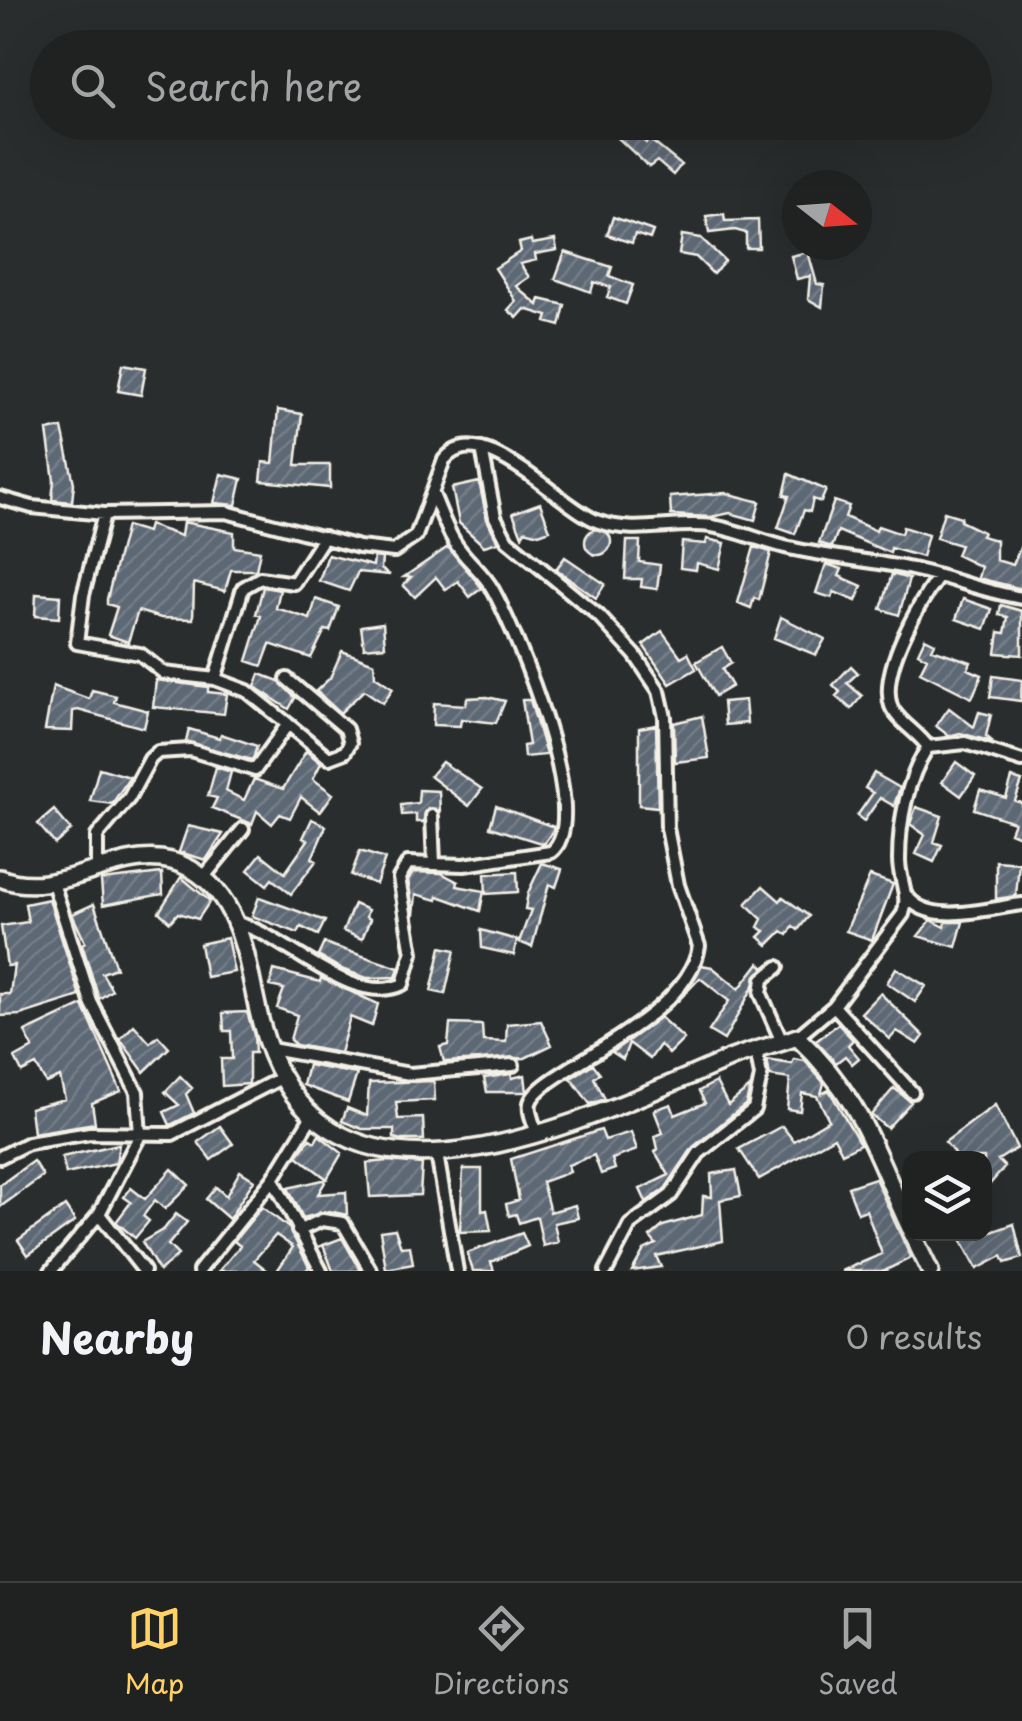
<!DOCTYPE html>
<style>
body{margin:0;font-family:"Playpen Sans",sans-serif;background:#2d2f2f;color:#f1f3f6}
.controls{position:absolute;right:30px;bottom:30px;display:grid;overflow:hidden;border-radius:20px;box-shadow:0 10px 40px #0002}
.controls button{width:90px;height:90px;display:grid;place-items:center;padding:0;border:0;border-bottom:2px solid #3d3f40;background:#202222;color:#f1f3f6;font:50px sans-serif}
.compass{position:absolute;left:782px;top:170px;width:90px;height:90px;border-radius:50%;background:#202222;box-shadow:0 10px 40px #0002;rotate:107deg}
.list{margin:0;padding:0;list-style:none}
h2{display:flex;justify-content:space-between;align-items:center;height:130px;margin:0;padding:0 40px;font-size:42px}
h2 small{font-size:32px;font-weight:400;color:#a2a4a5}
.icon{flex:none;width:55px;height:55px;fill:none;stroke:currentColor;stroke-width:2;stroke-linecap:round;stroke-linejoin:round}
.map{position:relative;flex:none;width:1022px;height:1271px;overflow:hidden}
.search{position:absolute;background:#202222;box-shadow:0 10px 40px #0002;left:30px;right:30px;top:30px;height:110px;display:flex;align-items:center;gap:25px;box-sizing:border-box;padding:0 35px;border-radius:55px;color:#a2a4a5;font-size:38px}
.sheet{height:310px;background:#202222}
nav{display:flex;justify-content:space-around;align-items:center;box-sizing:border-box;height:140px;border-top:2px solid #3d3f40;background:#202222;font-size:28px;color:#a2a4a5}
nav a{display:grid;justify-items:center;gap:5px}
nav .on{color:#ffd166}
.map>svg:first-child{display:block}
.building{fill:url(#building-hatch);stroke:#f4f1e8;stroke-width:2.5}
.lines{fill:none;stroke-linecap:round;stroke-linejoin:round}
.street-casing{stroke:#f4f1e8;stroke-width:18}
.secondary-casing{stroke:#f4f1e8;stroke-width:22}
.street{stroke:#2a2d2e;stroke-width:10}
.secondary{stroke:#2a2d2e;stroke-width:15}
</style>
<div class="map">
<svg width="1022" height="1271" viewBox="0 0 1022 1271">
<defs>
<pattern id="building-hatch" width="6" height="6" patternUnits="userSpaceOnUse" patternTransform="scale(2.5)"><rect width="6" height="6" fill="#5d6774"/><path d="M-1 1l2-2M0 6l6-6M5 7l2-2" fill="none" stroke="#757d88"/></pattern>
</defs>
<rect width="100%" height="100%" fill="#2a2d2e"/>
<filter id="ink" filterUnits="userSpaceOnUse"><feTurbulence type="fractalNoise" baseFrequency=".01" numOctaves="2"/><feDisplacementMap in="SourceGraphic" scale="20" xChannelSelector="R" yChannelSelector="G"/><feConvolveMatrix kernelMatrix="1 2 1 2 8 2 1 2 1" color-interpolation-filters="sRGB"/></filter>
<g filter="url(#ink)">
<path class="building" d="M630 126 646 143 649 139 681 165 673 175 657 161 649 167 618 138Z
M724 214 725 221 758 220 759 248H746V233L735 230 709 233 706 216Z
M613 217 653 231 650 239 635 234 632 243 607 235Z
M682 235 701 238 725 261 713 274 696 257 679 254Z
M531 240 532 244 555 240 557 250 535 254 536 260 520 264 529 277 516 286 538 305 540 299 565 305 560 326 546 322 548 316 525 309 517 318 508 310 516 301 495 268 521 251 519 243Z
M565 252 612 267 609 276 633 285 626 304 607 297 611 287 594 282 591 292 555 279Z
M808 252 817 284 824 285 822 307 808 299 810 276 797 279 791 256Z
M123 364 146 368 141 395 118 391Z
M278 410 302 414 296 465H330V488L261 481 263 462 273 463Z
M62 428 74 483 72 502 52 500 54 480 47 431Z
M221 474 242 479 236 505 214 503Z
M789 474 826 490 821 502 813 499 810 512 804 510 795 534 778 528 789 496 784 495Z
M479 482 487 519 498 542 484 546 459 523 452 488Z
M726 493 760 502 755 520 730 513 711 517 671 515 670 497Z
M834 501 849 506 845 517 876 531 878 526 901 534 903 527 928 535 922 557 891 548 890 553 838 531 832 547 819 543Z
M540 503 550 530 539 534 525 530 522 536 513 513Z
M944 512 961 517 960 521 983 532 981 536 996 540V560L1013 565 1022 543V589L978 578 981 567 956 555 960 545 936 538Z
M183 522 234 532V547L260 551 256 570H231L225 591 194 583 193 619 161 618 138 611 128 642 108 635 117 607 107 604V599L126 526 147 532 149 525 181 536Z
M585 542a13 13 0 1 1 26 0a13 13 0 1 1-26 0Z
M707 539 725 543 719 569 697 563 696 570 680 568 682 542 706 544Z
M627 541H640L639 562 660 565 657 589 641 587 642 579H625Z
M448 547 482 588 470 597 458 581 446 590 436 577 415 597 403 585 411 577H404Z
M754 547 771 552 759 600 754 598 751 608 738 603Z
M328 555 373 566 374 557 382 558 381 569 390 575 358 572 349 591 319 581Z
M565 557 605 584 596 598 556 569Z
M826 564 842 569 839 576 862 586 856 601 834 592 832 598 816 593Z
M892 574 909 579 899 615 881 609Z
M263 587 280 590 276 608 310 619 316 599 339 607 330 631 325 630 311 658 270 644 262 666 247 661 261 616 256 614Z
M36 594 60 596 59 618 35 616Z
M963 599 992 609 985 629 956 619Z
M1001 605 1022 611V655L996 653 999 632 1005 633 1008 617 999 615Z
M781 617 825 639 816 655 774 638Z
M383 623 385 646 364 648 361 626Z
M662 631 681 657 688 653 696 669 670 684 643 645Z
M925 638 935 643 932 649 971 662 968 669 982 675 972 698 920 672 927 658 918 653Z
M722 647 731 663 722 669 732 686 715 696 696 662Z
M342 651 374 663 375 676 393 688 383 703 364 690 340 713 316 691 330 678Z
M851 666 858 673 847 683 862 696 851 709 836 696 840 692 833 685Z
M260 674 279 681 295 698 289 709 255 687Z
M993 676 1022 680 1021 701 990 697Z
M156 680 208 687V692L227 694 224 714 153 707Z
M53 686 89 699 92 690 116 696 114 702 148 711 144 728 78 710 73 711 72 731 45 730Z
M487 697 505 701 496 723 461 719 460 726 433 725 434 703 466 705 467 698Z
M522 700H530L546 755 524 757 523 746 529 745Z
M745 700 747 723 725 725 723 702Z
M949 708 974 727 979 712 991 715 986 736 993 742 960 733 949 736 936 726Z
M702 716 709 758 675 762 674 723Z
M656 725 658 807 639 805V728Z
M189 729 219 738 221 734 257 746 254 756 252 760 186 742Z
M306 751 321 763 313 779 333 794 320 812 301 797 290 818 280 814 272 824 257 811 252 824 212 808 217 798 208 796 216 767 231 772 226 791 244 800 254 779 283 789Z
M442 762 482 789 469 806 430 776Z
M956 762 975 776 961 796 942 782Z
M99 768 130 777 112 804 90 801Z
M874 773 900 788 894 806 880 798 864 821 857 816 873 793 865 788Z
M1012 778 1022 781 1015 801 1022 803V837L1010 832 1014 822 974 809 980 790 1006 798Z
M419 790 439 791 440 812 428 808 423 822H416V814L402 815 401 805 418 803Z
M496 806 554 827 553 830 544 844 490 827Z
M916 807 942 816 934 842 942 845 934 862 916 854 925 835 910 824Z
M54 810 71 830 55 844 38 824Z
M312 819 326 826 312 858 316 861 291 894 272 879 267 885 248 870 261 854 285 873 308 840 303 838Z
M188 826 223 834 206 860 179 852Z
M360 851 385 859 376 884 351 875Z
M996 861 1019 863 1016 896 996 899Z
M542 863 562 869 556 887 549 884 532 947 519 942 531 910 525 909 528 893Z
M413 872 441 873 458 882 457 886 484 891 480 911 438 896 437 900 416 894 414 915 408 880Z
M517 872 518 892 486 894 485 874Z
M162 873 163 894 103 905 101 880Z
M870 876 893 884 872 940 846 931Z
M181 877 210 901 198 919 178 913 170 922 159 912Z
M763 886 780 901 783 897 809 916 798 930 793 926 788 935 782 931 768 945 759 937 765 931 758 927 762 919 746 904Z
M259 897 325 921 318 935 301 927 298 933 252 916Z
M49 899 80 996 20 1015 0 1016V994H10L14 965 7 966 1 926 28 922 25 904Z
M94 904 116 968 102 973 112 990 99 999 82 944 85 942 72 914Z
M354 904 368 910 366 917 370 919 362 939 343 931Z
M931 920 945 927 946 922H963L956 947 918 936Z
M481 930 517 940 514 955 482 948Z
M227 938 234 972 206 977 200 944Z
M324 943 399 968 396 977 367 978 344 970 318 956Z
M441 947 455 950 445 994 431 991Z
M759 963 764 967 724 1040 709 1031 729 1001 700 978 677 1002 701 965 712 967 739 989Z
M896 968 926 986 915 1002 887 983Z
M274 970 320 982 321 978 378 1004 372 1026 350 1017 340 1053 296 1045 290 1040 297 1015 277 1008 284 989 270 986Z
M880 993 924 1036 918 1044 897 1031 890 1039 861 1013Z
M83 1005 121 1091 92 1103 95 1123 33 1133 30 1108 65 1099 60 1077 46 1083 36 1065 22 1072 15 1058 33 1048 25 1032Z
M247 1012 254 1035 255 1053H249V1084L222 1086 221 1059H232L231 1031H224L223 1013Z
M660 1017 684 1039 669 1054 660 1045 650 1059 629 1043 623 1059 612 1052Z
M541 1021 552 1045 525 1058 444 1062 440 1047 448 1045 450 1024 482 1025 483 1041 506 1042 507 1024Z
M838 1024 853 1040 848 1045 859 1058 852 1064 845 1056 836 1063 816 1041Z
M134 1025 150 1043 158 1036 169 1048 144 1072 120 1039Z
M794 1059 805 1061 824 1083 821 1094 829 1090 860 1144 842 1153 834 1137 759 1179 739 1149 782 1126 794 1141 829 1120 817 1096 802 1093 800 1111 787 1109 790 1079 770 1076 767 1060 792 1064Z
M593 1064 600 1073 594 1078 605 1099 590 1104 571 1078Z
M308 1065 357 1074 348 1102 303 1085Z
M511 1074 512 1078 525 1075 527 1092H487L484 1078Z
M180 1076 192 1088 186 1094 194 1113 170 1125 164 1112 179 1105 165 1092Z
M434 1081 435 1100 396 1102 398 1119 423 1118 424 1140H401L394 1138V1129H362L342 1121 347 1108 367 1116 369 1083Z
M716 1082 728 1105 750 1087 746 1104 693 1147 665 1189 646 1202 640 1189 669 1175 655 1152 658 1149 655 1136 663 1133 654 1110 671 1104 675 1115 705 1103 699 1091Z
M894 1088 911 1102 887 1128 871 1115Z
M995 1105 1017 1148 998 1160 1005 1167 989 1185 984 1181V1158H958L945 1142Z
M220 1126 233 1144 211 1160 198 1142Z
M601 1130 605 1140 631 1132 637 1150 612 1159 615 1169 601 1174 594 1155 568 1165 570 1172 542 1182 550 1212 575 1205 578 1218 554 1223 558 1242 543 1246 537 1217 519 1223 516 1214 509 1216 506 1204 519 1200 511 1159Z
M319 1135 342 1153 318 1194 346 1192 347 1215 329 1211 303 1218 288 1188 327 1179 297 1156 310 1139 315 1142Z
M119 1144 116 1163 66 1174 62 1157Z
M33 1161 43 1176 0 1207V1185Z
M388 1161 422 1164 420 1195 370 1197 367 1163Z
M172 1169 189 1185 165 1209 155 1200 143 1216 149 1221 135 1238 116 1222 131 1202 124 1197 131 1188 145 1199Z
M463 1169H482V1211L487 1210 491 1231 460 1232Z
M736 1170 741 1196 720 1200 723 1241 656 1256 661 1267 632 1271 644 1250 656 1244 650 1237 663 1226 702 1215 703 1196 712 1197 711 1174Z
M240 1171 254 1180 229 1219 206 1199 216 1187 226 1196Z
M875 1178 911 1258 884 1271H842L882 1254 866 1210 858 1213 848 1187Z
M65 1206 75 1221 28 1255 18 1240Z
M262 1207 289 1228 309 1267 306 1271H277L293 1247 276 1235 254 1260 268 1271H219L240 1246 234 1241Z
M176 1214 187 1222 168 1245 178 1255 159 1271 142 1242 164 1229Z
M1014 1224 1022 1258 1005 1263 1002 1256 977 1269 958 1234H986Z
M395 1229 401 1247 410 1246 413 1264 386 1269 380 1231Z
M522 1233 528 1246 491 1262 494 1271H473L467 1253Z
M342 1238 361 1271H333L323 1245 318 1247Z"/>
<g class="lines">
<g class="street-casing">
<path id="street" d="M482 449 495 517 507 540 599 616 635 655 659 691 665 717 667 828 678 885 699 946C688 1022 538 1071 530 1103 528 1112 534 1124 537 1133
M432 492C439 508 445 526 454 541 464 559 483 571 493 590 516 632 595 819 551 852L464 865 434 864
M0 498 32 507 104 514 226 512 359 547 394 551 416 536 444 460C481 414 560 508 599 522 637 535 673 521 712 526 737 530 760 541 785 547 827 557 870 560 912 569 949 577 984 592 1022 598
M104 514 83 595 77 643 140 654 164 673 215 679
M288 724 247 691 215 679 243 588 260 578 294 583 324 537
M928 747C919 733 897 721 891 706 879 671 919 603 939 576
M97 868V836L129 798 150 759 158 752 190 750 255 770 288 724 329 758 345 752 350 743 346 729 287 679
M203 878 243 829
M907 896C929 927 988 908 1022 904
M236 923C284 933 351 1009 403 984L412 953 399 878 408 863 434 864 432 816
M778 967 763 979 761 994 782 1042
M834 1006 912 1092
M797 1037 834 1006 903 914C910 895 899 880 899 860 899 822 907 778 928 747L965 743 1022 761
M271 1049 410 1074 513 1065
M437 1154 457 1271
M0 1157 28 1143 90 1133 172 1134 279 1079
M273 1179 321 1271
M99 1214 144 1271
M298 1231 322 1220 343 1223 371 1271
M51 1271 99 1214 140 1135 137 1092 91 1002 53 883
M199 1271 273 1179 312 1116
M606 1271 630 1225 671 1195 699 1153 754 1109 761 1076 756 1050"/>
</g>
<g class="secondary-casing">
<path id="secondary" d="M0 878C64 904 128 833 191 869 245 901 247 970 261 1023 322 1255 590 1117 732 1058 753 1050 776 1045 797 1037 862 1098 874 1151 910 1228
M912 1234 930 1271"/>
</g>
<use href="#street" class="street"/>
<use href="#secondary" class="secondary"/>
</g>
</g>
</svg>
<div class="controls">
<button><svg class="icon" aria-label="layers" viewBox="0 0 24 24"><path d="M12 4l9 5-9 5-9-5zM3 14l9 5 9-5"/></svg></button>
</div>
<svg class="compass" viewBox="-18 -18 36 36"><path d="M0-13l5 13h-10z" fill="#e53935"/><path d="M0 13l5-13h-10z" fill="#a2a4a5"/></svg>
<div class="search"><svg class="icon" aria-label="search" viewBox="0 0 24 24"><circle cx="10" cy="10" r="6"/><path d="M15 15l6 6"/></svg>Search here</div>
</div>
<section class="sheet">
<h2>Nearby<small>0 results</small></h2>
<ul class="list">
</ul>
</section>
<nav>
<a class="on"><svg class="icon" aria-label="map" viewBox="0 0 24 24"><path d="M3 6l6-2 6 2 6-2v14l-6 2-6-2-6 2zM9 4v14M15 6v14"/></svg>Map</a>
<a><svg class="icon" aria-label="directions" viewBox="0 0 24 24"><path d="M12 3l9 9-9 9-9-9zM9 14v-3h6M13 9l2 2-2 2"/></svg>Directions</a>
<a><svg class="icon" aria-label="saved" viewBox="0 0 24 24"><path d="M7 4h10v16l-5-4-5 4z"/></svg>Saved</a>
</nav>
